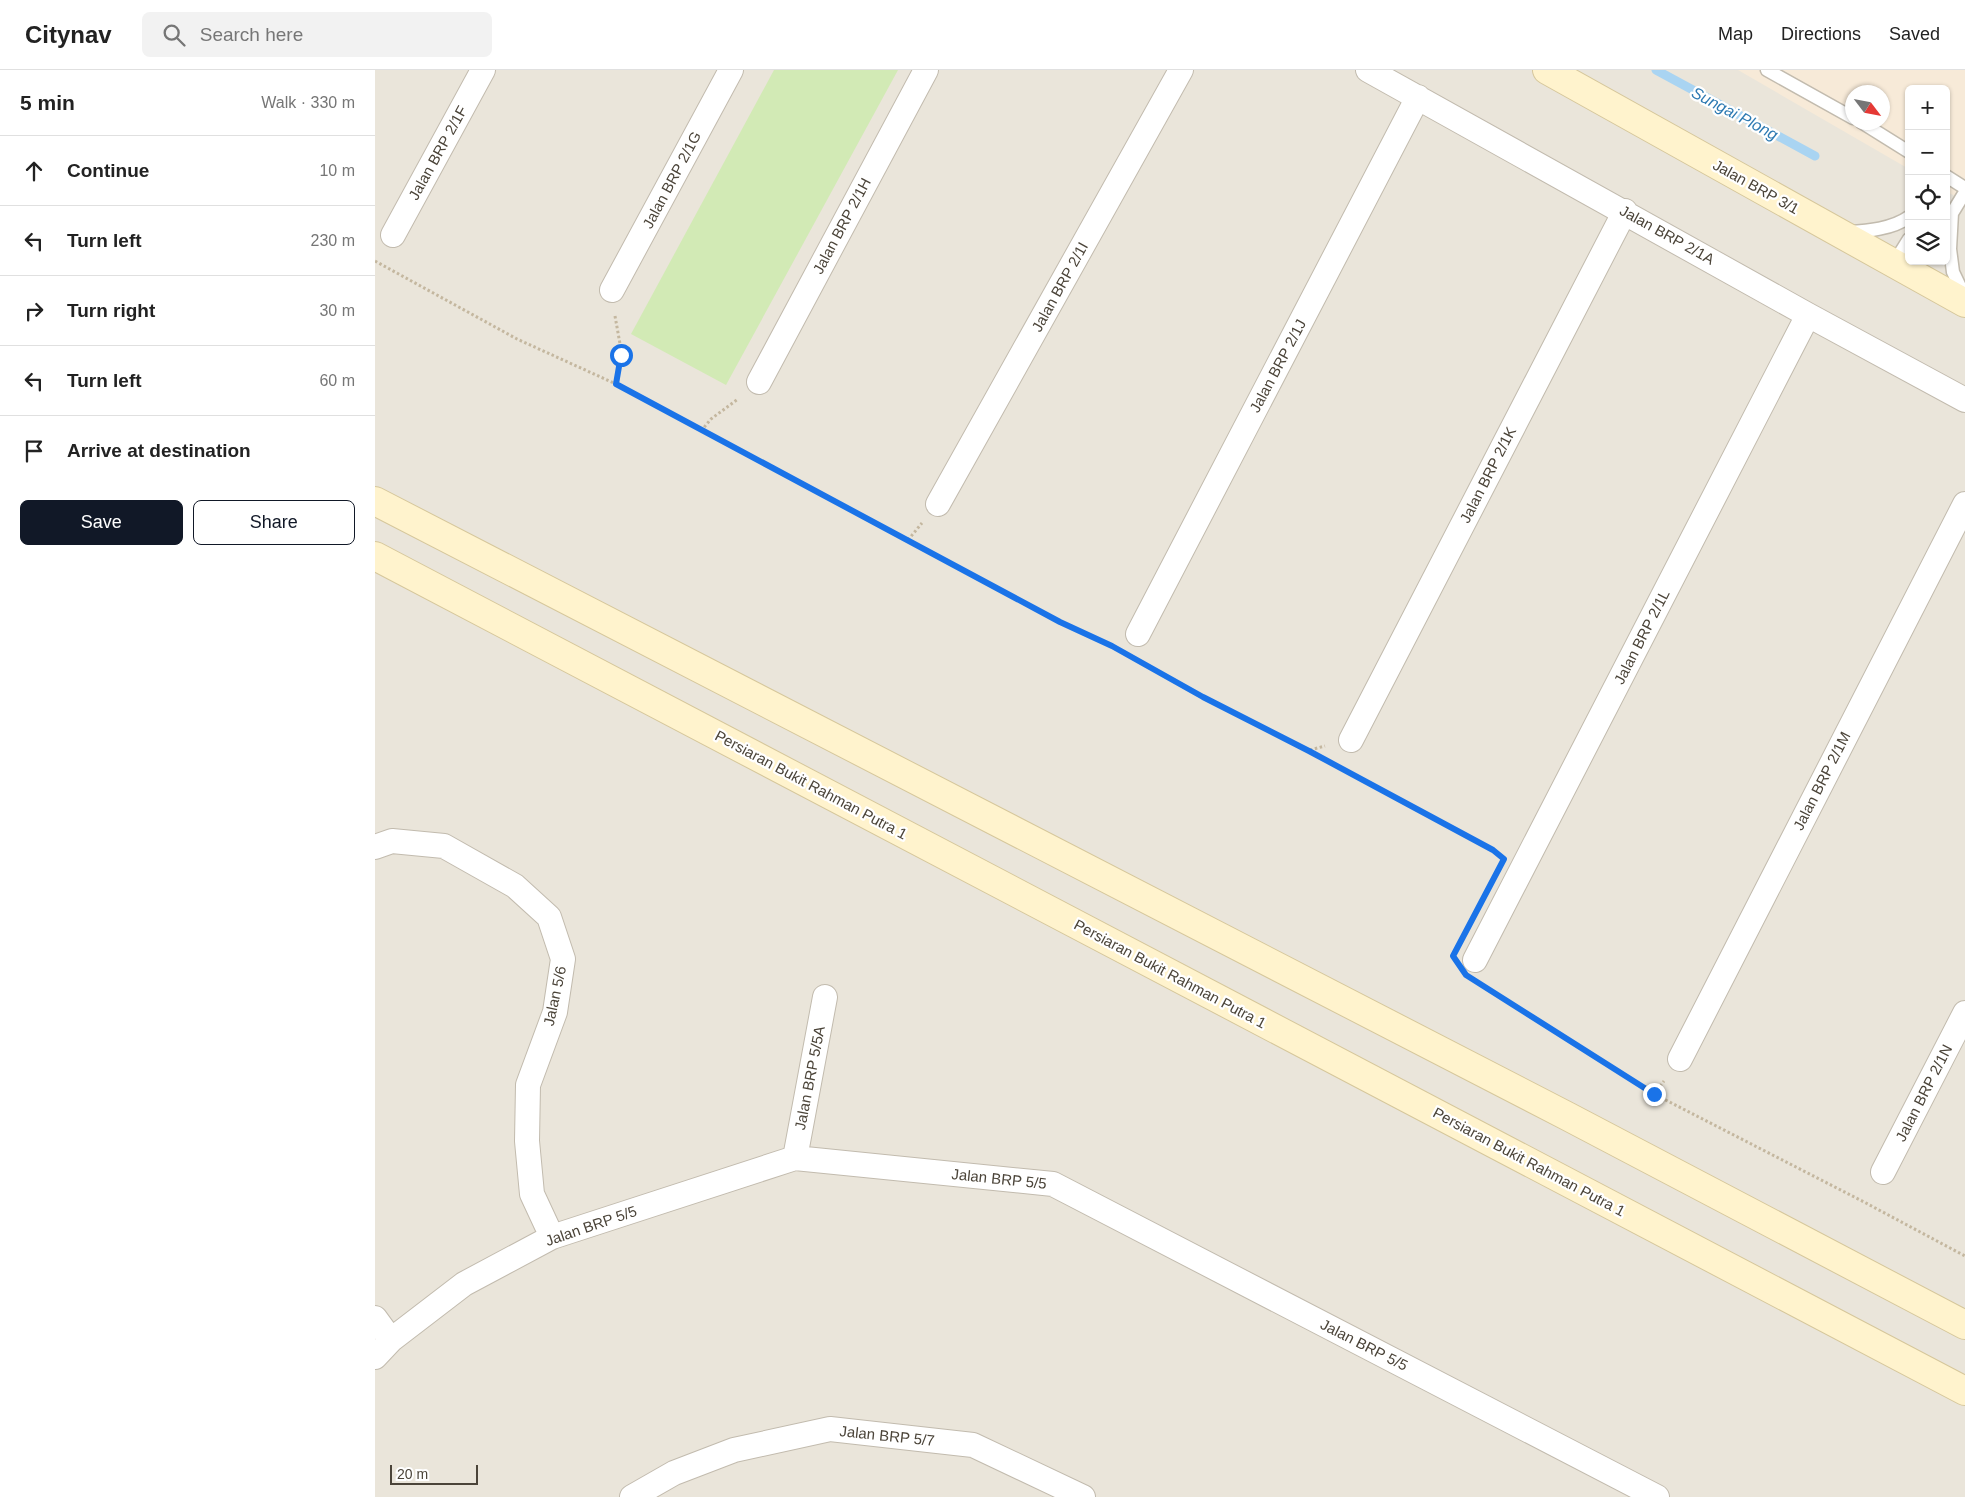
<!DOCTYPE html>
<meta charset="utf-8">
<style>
body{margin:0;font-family:Arial,sans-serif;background:#f2f2f2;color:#222}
.controls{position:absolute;right:15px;top:15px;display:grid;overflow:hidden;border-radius:8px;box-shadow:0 1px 4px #0004}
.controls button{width:45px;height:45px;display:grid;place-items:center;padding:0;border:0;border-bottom:1px solid #e0e0e0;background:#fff;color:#222;font:25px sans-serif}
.compass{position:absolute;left:1470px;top:15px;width:45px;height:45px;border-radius:50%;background:#fff;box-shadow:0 1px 4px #0004;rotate:122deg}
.scale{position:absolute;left:15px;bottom:12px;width:88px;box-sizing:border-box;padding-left:5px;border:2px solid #4b4439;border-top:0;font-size:14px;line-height:18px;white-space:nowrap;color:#4b4439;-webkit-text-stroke:4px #fff;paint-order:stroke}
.stop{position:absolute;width:15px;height:15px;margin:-11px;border:4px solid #1a73e8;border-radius:50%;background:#fff}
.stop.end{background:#1a73e8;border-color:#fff;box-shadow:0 1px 5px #0008}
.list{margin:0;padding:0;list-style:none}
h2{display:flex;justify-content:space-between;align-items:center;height:65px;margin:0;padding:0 20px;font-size:21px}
h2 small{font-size:16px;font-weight:400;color:#767676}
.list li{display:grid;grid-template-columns:32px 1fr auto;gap:15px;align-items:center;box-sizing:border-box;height:70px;padding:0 20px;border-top:1px solid #e0e0e0}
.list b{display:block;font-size:19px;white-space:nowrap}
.list em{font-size:16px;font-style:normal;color:#767676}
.actions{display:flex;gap:10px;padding:15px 20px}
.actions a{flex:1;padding:11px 0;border:1px solid #111827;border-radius:8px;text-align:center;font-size:18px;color:#111827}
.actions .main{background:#111827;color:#fff}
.icon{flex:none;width:28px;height:28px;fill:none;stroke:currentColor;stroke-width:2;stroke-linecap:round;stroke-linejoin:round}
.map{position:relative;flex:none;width:1590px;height:1427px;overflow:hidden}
header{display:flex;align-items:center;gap:30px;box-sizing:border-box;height:70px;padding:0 25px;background:#fff;border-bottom:1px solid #e0e0e0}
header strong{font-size:24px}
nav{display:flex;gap:28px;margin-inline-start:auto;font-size:18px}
.search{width:350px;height:45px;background:#f2f2f2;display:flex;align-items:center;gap:12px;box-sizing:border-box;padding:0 18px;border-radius:8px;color:#767676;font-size:19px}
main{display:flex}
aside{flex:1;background:#fff}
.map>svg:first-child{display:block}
.residential{fill:#eae5da;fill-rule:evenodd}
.commercial{fill:#f7ead8;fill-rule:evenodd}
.green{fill:#d2eab5}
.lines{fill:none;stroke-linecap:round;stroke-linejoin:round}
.stream{stroke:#a9d4f2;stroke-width:9}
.lane-casing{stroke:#c2bbae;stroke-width:15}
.street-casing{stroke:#c2bbae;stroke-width:26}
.secondary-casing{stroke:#d6c79b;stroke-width:30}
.path{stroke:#c4b79f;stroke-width:3;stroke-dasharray:2.5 2.5;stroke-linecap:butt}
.lane{stroke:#fff;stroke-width:12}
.street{stroke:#fff;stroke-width:24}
.secondary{stroke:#fff3cd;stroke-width:28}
.route{stroke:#1a73e8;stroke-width:6}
.labels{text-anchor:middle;stroke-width:4.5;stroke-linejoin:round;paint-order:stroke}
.street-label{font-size:15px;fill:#4b4439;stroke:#fff}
.water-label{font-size:16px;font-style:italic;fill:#2e7ab2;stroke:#fff}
</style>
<header>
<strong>Citynav</strong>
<div class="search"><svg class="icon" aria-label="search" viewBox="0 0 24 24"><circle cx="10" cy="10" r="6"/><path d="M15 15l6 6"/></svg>Search here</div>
<nav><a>Map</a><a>Directions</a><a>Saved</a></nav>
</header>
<main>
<aside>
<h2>5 min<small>Walk · 330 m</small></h2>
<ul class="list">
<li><svg class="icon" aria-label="ahead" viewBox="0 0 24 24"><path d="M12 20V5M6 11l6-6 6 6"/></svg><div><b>Continue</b></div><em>10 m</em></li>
<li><svg class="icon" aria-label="left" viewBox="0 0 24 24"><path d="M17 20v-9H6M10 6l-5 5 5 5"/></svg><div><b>Turn left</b></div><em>230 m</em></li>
<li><svg class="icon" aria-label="right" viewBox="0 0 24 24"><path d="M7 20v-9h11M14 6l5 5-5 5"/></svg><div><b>Turn right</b></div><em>30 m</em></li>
<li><svg class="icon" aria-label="left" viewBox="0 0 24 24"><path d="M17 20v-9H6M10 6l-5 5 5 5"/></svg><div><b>Turn left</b></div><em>60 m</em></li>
<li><svg class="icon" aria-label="arrive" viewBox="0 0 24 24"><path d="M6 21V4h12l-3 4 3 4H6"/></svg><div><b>Arrive at destination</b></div></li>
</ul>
<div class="actions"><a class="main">Save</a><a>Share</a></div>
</aside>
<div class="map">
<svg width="1590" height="1427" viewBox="0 0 1590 1427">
<rect width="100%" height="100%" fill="#f6f3ec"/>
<path class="residential" d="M0 0H1590V1427H0ZM1534 19H1571V191H1534ZM1478 22H1508V52H1478Z"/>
<path class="commercial" d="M1363 0H1590V132L1571 121V19H1534V99ZM1478 22H1508V52H1478Z"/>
<path class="green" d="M399 0H523L351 315 256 264Z"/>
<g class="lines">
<path class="stream" d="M1281 0 1440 86"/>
<g class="lane-casing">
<path id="lane" d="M1392 0 1478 48
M1486 52 1534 82
M1571 106 1590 118
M1577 143 1575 179 1578 202 1590 227
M1573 150 1590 122
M1473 162C1493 161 1517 159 1534 147
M1519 193 1534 169"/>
</g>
<g class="street-casing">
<path id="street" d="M993 0 1433 245 1590 330
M18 165 108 0
M237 220 356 0
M384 312 551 0
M563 434 806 0
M763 564 1043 27
M976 670 1250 141
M0 777 17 771 69 776 140 816 174 847 188 889 180 942 153 1015 152 1071 157 1124 177 1167
M1100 890 1433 245
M1305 989 1590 434
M420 1088 450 927
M1508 1102 1590 943
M0 1248 16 1270
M0 1287 16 1270 89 1214 177 1167 420 1088 678 1114 1282 1427
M257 1427 299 1403 359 1380 455 1359 598 1375 708 1427"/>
</g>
<g class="secondary-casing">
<path id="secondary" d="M1172 0 1590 233
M0 431 1192 1046 1590 1255
M0 486 1590 1321"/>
</g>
<path class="path" d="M0 191 142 269 241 314 685 552 739 577
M240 246 247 285 241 314
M326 361 336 349 363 329
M533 470 547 453
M764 591 828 627 934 681 1119 780 1124 785
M935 680 950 676
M1108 916 1279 1024 1489 1132 1590 1186
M1279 1024 1289 1011"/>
<use href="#lane" class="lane"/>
<use href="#street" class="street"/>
<use href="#secondary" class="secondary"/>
</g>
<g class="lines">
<path class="route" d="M246 285 241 314 685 552 737 576 828 627 934 681 1118 780 1129 789 1078 886 1091 905 1279 1024"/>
</g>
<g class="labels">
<g class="street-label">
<text transform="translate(63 83) rotate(-61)" y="5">Jalan BRP 2/1F</text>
<text transform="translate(297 110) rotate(-62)" y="5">Jalan BRP 2/1G</text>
<text transform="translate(1381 117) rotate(29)" y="5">Jalan BRP 3/1</text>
<text transform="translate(467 156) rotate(-62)" y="5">Jalan BRP 2/1H</text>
<text transform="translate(1292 165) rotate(29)" y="5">Jalan BRP 2/1A</text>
<text transform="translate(685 217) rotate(-61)" y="5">Jalan BRP 2/1I</text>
<text transform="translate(903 296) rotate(-62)" y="5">Jalan BRP 2/1J</text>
<text transform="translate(1113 405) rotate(-63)" y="5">Jalan BRP 2/1K</text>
<text transform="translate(1267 567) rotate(-63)" y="5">Jalan BRP 2/1L</text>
<text transform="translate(1447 711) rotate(-63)" y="5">Jalan BRP 2/1M</text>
<text transform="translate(436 715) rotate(28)" y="5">Persiaran Bukit Rahman Putra 1</text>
<text transform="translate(795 904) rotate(28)" y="5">Persiaran Bukit Rahman Putra 1</text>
<text transform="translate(180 926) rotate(-78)" y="5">Jalan 5/6</text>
<text transform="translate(435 1008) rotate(-79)" y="5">Jalan BRP 5/5A</text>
<text transform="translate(1549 1023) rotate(-63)" y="5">Jalan BRP 2/1N</text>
<text transform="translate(1154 1092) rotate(28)" y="5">Persiaran Bukit Rahman Putra 1</text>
<text transform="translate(624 1109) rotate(6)" y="5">Jalan BRP 5/5</text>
<text transform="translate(216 1156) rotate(-19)" y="5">Jalan BRP 5/5</text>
<text transform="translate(989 1275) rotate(27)" y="5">Jalan BRP 5/5</text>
<text transform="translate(512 1366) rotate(6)" y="5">Jalan BRP 5/7</text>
</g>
<g class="water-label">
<text transform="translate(1360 43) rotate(28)" y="6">Sungai Plong</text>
</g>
</g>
</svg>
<div class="controls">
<button>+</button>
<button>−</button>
<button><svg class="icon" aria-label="locate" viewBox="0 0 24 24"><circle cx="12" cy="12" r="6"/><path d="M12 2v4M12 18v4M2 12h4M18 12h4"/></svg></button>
<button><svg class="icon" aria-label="layers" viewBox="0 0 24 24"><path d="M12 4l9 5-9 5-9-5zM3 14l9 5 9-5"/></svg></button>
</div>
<svg class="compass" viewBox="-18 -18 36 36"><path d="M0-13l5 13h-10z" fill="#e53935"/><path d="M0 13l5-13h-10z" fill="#767676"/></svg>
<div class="scale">20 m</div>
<div class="stop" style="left:246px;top:285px"></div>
<div class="stop end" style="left:1279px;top:1024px"></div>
</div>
</main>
